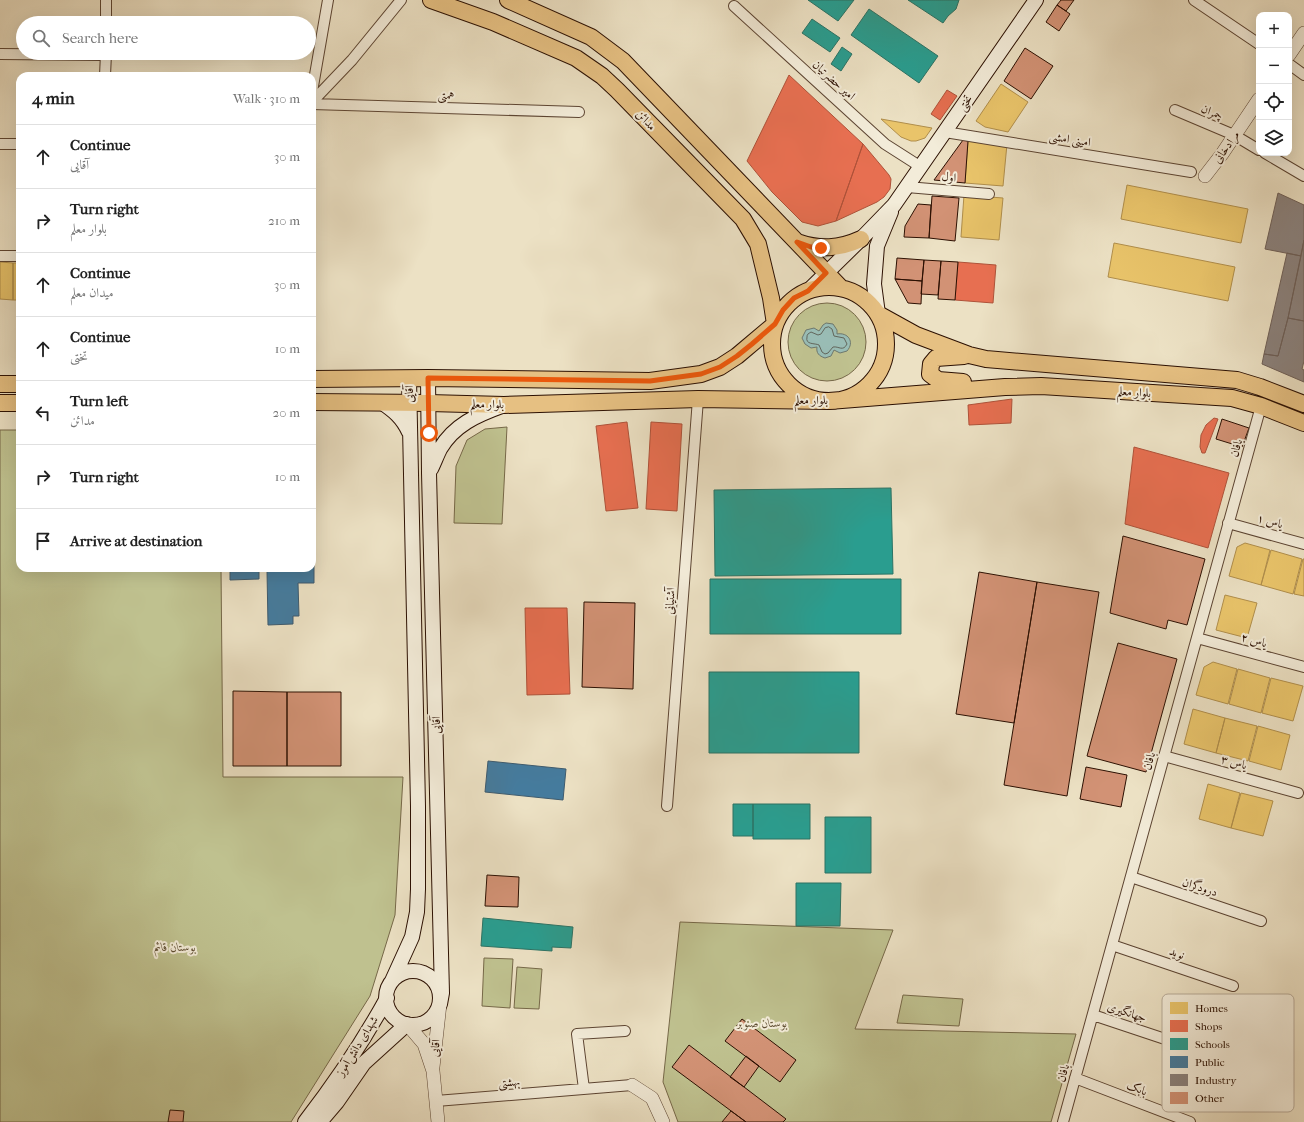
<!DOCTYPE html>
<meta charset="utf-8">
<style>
body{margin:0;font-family:"IM FELL French Canon",Amiri,serif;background:#f6f6f6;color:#222}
.controls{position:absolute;right:12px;top:12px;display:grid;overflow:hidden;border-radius:8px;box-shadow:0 4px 16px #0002}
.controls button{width:36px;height:36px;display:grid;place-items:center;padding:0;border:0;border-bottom:1px solid #e0e0e0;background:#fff;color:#222;font:20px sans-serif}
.stop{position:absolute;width:12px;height:12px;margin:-9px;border:3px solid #ea580c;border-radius:50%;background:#fff}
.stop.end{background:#ea580c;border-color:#fff;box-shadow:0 1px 4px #0008}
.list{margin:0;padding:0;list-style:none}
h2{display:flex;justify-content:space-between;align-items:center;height:52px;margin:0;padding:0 16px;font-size:17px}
h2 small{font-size:13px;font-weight:400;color:#767676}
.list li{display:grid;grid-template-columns:26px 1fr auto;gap:12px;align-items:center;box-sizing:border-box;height:64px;padding:0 16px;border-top:1px solid #e0e0e0}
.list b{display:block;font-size:15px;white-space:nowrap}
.list p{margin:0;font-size:13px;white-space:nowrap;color:#767676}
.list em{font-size:13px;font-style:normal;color:#767676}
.icon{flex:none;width:22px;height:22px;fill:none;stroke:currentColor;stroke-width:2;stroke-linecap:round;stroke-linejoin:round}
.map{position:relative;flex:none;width:1304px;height:1122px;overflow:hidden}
.search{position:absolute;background:#fff;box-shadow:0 4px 16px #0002;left:16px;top:16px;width:300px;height:44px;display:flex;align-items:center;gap:10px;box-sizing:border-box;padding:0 14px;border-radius:22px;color:#767676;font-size:15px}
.panel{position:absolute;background:#fff;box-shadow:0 4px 16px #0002;left:16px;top:72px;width:300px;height:500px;border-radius:12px}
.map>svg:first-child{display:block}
.green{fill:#bfc18f;stroke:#766848}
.water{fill:#99bdb6;stroke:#6d786e}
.homes{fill:#e9c46a;stroke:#b08e4b}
.shops{fill:#e76f51;stroke:#af5239}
.schools{fill:#2a9d8f;stroke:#2b7365}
.public{fill:#457b9d;stroke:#3e5b6e}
.industry{fill:#8a817c;stroke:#6e5f57}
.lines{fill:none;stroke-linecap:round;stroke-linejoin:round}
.shore{stroke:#62665c;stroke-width:1}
.building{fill:#d29275;stroke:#2c1002}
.minor-casing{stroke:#5c4432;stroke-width:12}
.tertiary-casing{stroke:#5c4432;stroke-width:14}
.secondary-casing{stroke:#2c1002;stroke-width:16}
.primary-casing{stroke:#2c1002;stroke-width:18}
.minor{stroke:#f3ecd9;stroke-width:10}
.tertiary{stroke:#f3ecd9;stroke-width:13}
.secondary{stroke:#f3ecd9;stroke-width:14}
.primary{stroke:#e6c082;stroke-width:16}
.route{stroke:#ea580c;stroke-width:5}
.labels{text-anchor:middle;stroke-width:4;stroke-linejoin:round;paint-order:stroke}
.street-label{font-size:12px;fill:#2c1002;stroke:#f3ecd9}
.park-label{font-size:12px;font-style:italic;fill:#5f4e33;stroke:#f3ecd9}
.key{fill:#f3ecd9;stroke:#b7aa98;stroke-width:1}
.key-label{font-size:11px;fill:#2c1002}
</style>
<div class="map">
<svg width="1304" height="1122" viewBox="0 0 1304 1122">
<rect width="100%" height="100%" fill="#ece1c4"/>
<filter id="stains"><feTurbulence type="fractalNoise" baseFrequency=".005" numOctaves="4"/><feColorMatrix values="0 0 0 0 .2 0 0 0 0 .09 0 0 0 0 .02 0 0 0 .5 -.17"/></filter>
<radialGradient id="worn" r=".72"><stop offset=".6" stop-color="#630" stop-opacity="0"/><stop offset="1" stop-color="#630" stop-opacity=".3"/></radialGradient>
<path class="green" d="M788 342a39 39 0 1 1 78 0a39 39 0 1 1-78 0Z
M507 427 502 524 454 523 456 466 467 440 485 429Z
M0 430H20V568H221L223 777H403L395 915 370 996 291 1122H0Z
M680 922 893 930 855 1029 1076 1034 1051 1122H678L663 1082Z
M484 958 513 959 510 1008 482 1006Z
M517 967 542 969 539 1009 514 1008Z
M903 995 963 999 959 1026 897 1023Z"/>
<path class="water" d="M826 323 833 324 837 330V334C848 332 855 342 847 351L840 353 834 350 831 356 825 358C819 356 816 353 817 347L811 348 805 344 802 338 806 330 814 328 819 331 823 325Z"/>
<path class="homes" d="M1001 84 1028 102 1008 132 985 127 976 121Z
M881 119 932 128 925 138 916 141H911L901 137Z
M968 141 1007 144 1003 186 965 183Z
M1127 185 1248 209 1241 243 1121 219Z
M964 195 1003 198 999 240 961 237Z
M1114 243 1235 267 1228 301 1108 277Z
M0 262 13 263V300L0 299Z
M13 263H20V300H13Z
M1245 543 1270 550 1261 585 1229 576 1237 547Z
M1271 550 1302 559 1293 594 1261 585Z
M1303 559H1304V596L1294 594Z
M1225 595 1257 603 1247 638 1216 630Z
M1213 662 1237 669 1228 704 1196 695 1204 667Z
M1238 669 1270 678 1261 713 1229 704Z
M1271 678 1303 686 1293 721 1262 713Z
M1193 709 1225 718 1216 753 1184 744Z
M1225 718 1257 726 1248 761 1216 753Z
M1258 726 1290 735 1281 770 1249 761Z
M1208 784 1240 793 1231 828 1199 819Z
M1241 793 1273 801 1263 836 1231 828Z"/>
<path class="shops" d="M789 75 863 144 836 221 818 226 802 222 772 192 747 161Z
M947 90 957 96 940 120 931 114Z
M863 144 889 175 891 179 890 189 884 197 877 202 836 221Z
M958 262 996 265 993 303 955 300Z
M1012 399 1011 423 969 425 968 405Z
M1214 418 1218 419 1205 453H1202L1200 447 1201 435 1206 425Z
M627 422 638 508 606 511 596 426Z
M651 422 682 424 677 511 646 509Z
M1134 447 1229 473 1208 548 1125 524Z
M525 608H567L570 694 527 695Z"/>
<path class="schools" d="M808 0H854L838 21Z
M908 0H959L956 9 948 16 943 23Z
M869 9 938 56 919 83 851 35Z
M812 19 840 38 830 52 802 33Z
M842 47 852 54 841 71 831 64Z
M891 488 893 574 715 576 714 490Z
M710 579H901V634H710Z
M709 672H859V753H709Z
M733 804H753V836H733Z
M753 804H810V839H753Z
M825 817H871V873H825Z
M796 883H841L840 926H796Z
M483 918 573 927 571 948 552 947V951L481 946Z"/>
<path class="public" d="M314 552V583H298L299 616H293V624L268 625 267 571H259V579L230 580V568H312V553Z
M488 761 566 769 563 800 485 792Z"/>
<path class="industry" d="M1278 193 1304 205V240L1301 256 1265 249Z
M1304 240V321L1288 318Z
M1287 253 1301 256 1288 318 1278 356 1264 354Z
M1288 318 1304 321V361L1302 369 1304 370V382L1262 364 1264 354 1278 356Z"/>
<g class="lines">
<path class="shore" d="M829 327 832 329 834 336 844 338 847 344C843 352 839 346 833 347L828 353 825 354 822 352 819 345C815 343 805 345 807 337 807 334 808 334 811 332L818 335 821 334 825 328Z"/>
</g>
<path class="building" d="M1061 0H1074L1066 11 1057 5Z
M1057 5 1070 14 1059 31 1046 22Z
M1025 48 1053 66 1031 99 1004 81Z
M963 140 968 141 965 183 934 180Z
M932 196 959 198 955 241 929 238Z
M918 204 931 205 929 238 904 237 905 226Z
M897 258 924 260 922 281 895 279Z
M924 260 941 261 938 295 921 294Z
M941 261 958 262 955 300 938 299Z
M895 279 922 281 921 304 908 303Z
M1222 419 1249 428 1242 447 1216 439Z
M1123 536 1205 559 1187 625 1168 620 1166 629 1110 613Z
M979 572 1037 582 1014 723 956 714Z
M1037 582 1099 592 1067 796 1004 785Z
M584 602 635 603 633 689 582 687Z
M1118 643 1177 659 1146 772 1087 756Z
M233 691 287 692V766H233Z
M287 692H341V766H287Z
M1086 767 1127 775 1121 807 1080 799Z
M487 875 519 877 518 907 485 906Z
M742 1019 796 1060 780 1082 725 1041Z
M689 1045 786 1119 783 1122H746L672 1067Z
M746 1056 759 1066 744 1087 730 1077Z
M170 1110 184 1111 183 1122H168Z
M731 1111 746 1122H722Z"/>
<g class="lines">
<g class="minor-casing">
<path id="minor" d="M1194 0 1259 44
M734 6 885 144 921 167
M106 23V0
M0 54 106 55
M1289 64 1304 75
M105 76 106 53
M312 92 328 0
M312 102 352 60 401 0
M312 104 579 112
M1175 110 1234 135 1259 150
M945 132 1191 172
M0 144H20
M1265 153 1304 176
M907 187 989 194
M0 256H20
M1228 523 1304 544
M1197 638 1304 667
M1164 756 1298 793
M667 806 698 399
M1131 877 1261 921
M1112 945 1233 986
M1093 1015 1222 1058
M1075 1078 1190 1122
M584 1089 577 1034 625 1031
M436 1101 632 1085
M1063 1122 1261 406"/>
</g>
<g class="tertiary-casing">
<path id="tertiary" d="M1289 55 1304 33
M1205 176 1222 154 1259 99
M407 1024 424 1044 433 1071 438 1122
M433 1067 440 1004
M632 1085 652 1098 663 1122"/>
</g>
<g class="secondary-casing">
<path id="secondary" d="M808 291 861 239 894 205 1036 0
M878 314 874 284 877 246 891 212
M428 378 429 473 442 993 440 1004
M381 402C394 411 402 417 409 432
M431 469C434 463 437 455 440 449 454 425 477 415 502 406
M386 998a27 27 0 1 1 54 0a27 27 0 1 1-54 0Z
M392 981 412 937 417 912 418 889V806L409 379
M305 1122C335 1083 363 1042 387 998
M320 1122 337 1102 364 1063 407 1024"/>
</g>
<g class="primary-casing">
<path id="primary" d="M508 0 591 37 623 61 841 288
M797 242C820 250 839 249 861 239
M772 344a57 57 0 1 1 114 0a57 57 0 1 1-114 0Z
M878 314 916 335 969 355 986 359 1237 380 1260 387 1304 404
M312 379 428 378 650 381 701 374 720 367 737 356 775 324 771 298 758 244 743 219 617 90 602 76 576 58 493 22 431 0
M963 382 938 380 930 374 931 364 936 358 964 356
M0 384H20
M312 402 429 403 504 405 698 399 829 401 1005 387 1041 386 1232 398 1261 406 1304 423
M0 403H20"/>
</g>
<use href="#minor" class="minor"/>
<use href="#tertiary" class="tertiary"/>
<use href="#secondary" class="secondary"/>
<use href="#primary" class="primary"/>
</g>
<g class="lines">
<path class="route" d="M429 433 428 378 650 381 701 374 720 367 737 356 752 344 775 324 783 310 794 298 808 291 826 273 797 242 811 247 821 248"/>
</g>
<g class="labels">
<g class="street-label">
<text transform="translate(834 80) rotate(42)" y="4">امیر حضرتیان</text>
<text transform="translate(446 95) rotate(2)" y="4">همتی</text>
<text transform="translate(965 103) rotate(-56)" y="4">تختی</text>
<text transform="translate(1212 112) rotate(23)" y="4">چمران</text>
<text transform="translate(646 120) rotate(46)" y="4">مدائن</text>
<text transform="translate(1070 139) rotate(9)" y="4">امینی امشی</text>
<text transform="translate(1226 147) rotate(-55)" y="4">مرادخانی</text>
<text transform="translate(949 177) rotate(5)" y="4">اول</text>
<text transform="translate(1134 392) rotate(4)" y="4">بلوار معلم</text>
<text transform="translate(409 394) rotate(-91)" y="4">آقایی</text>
<text x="811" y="404">بلوار معلم</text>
<text transform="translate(487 404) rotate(1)" y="4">بلوار معلم</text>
<text transform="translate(1236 448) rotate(-75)" y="4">بافان</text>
<text transform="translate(1270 521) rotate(15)" y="4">یاس ۱</text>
<text transform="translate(670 601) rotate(-86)" y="4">آشتیانی</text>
<text transform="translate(1254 640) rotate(15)" y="4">یاس ۲</text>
<text transform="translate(436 725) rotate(-91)" y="4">آقایی</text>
<text transform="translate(1149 761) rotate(-75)" y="4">بافان</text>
<text transform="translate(1234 762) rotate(15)" y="4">یاس ۳</text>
<text transform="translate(1200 887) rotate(18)" y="4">درودگران</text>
<text transform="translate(1177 953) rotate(19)" y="4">نوید</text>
<text transform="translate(1127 1012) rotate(18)" y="4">جهانگیری</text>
<text transform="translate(357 1046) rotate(-58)" y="4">شهدای دانش‌آموز</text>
<text transform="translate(435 1048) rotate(-84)" y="4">آقایی</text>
<text transform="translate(1063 1073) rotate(-75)" y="4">بافان</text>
<text transform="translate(509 1082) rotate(-5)" y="4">بهشتی</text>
<text transform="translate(1137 1088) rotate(21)" y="4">بابک</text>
</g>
<g class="park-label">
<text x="175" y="951">بوستان قائم</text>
<text x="762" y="1027">بوستان صنوبر</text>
</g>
</g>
<rect x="1162" y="994" width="132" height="118" rx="6" class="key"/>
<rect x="1170" y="1002" width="18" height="12" fill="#e9c46a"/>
<rect x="1170" y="1020" width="18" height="12" fill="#e76f51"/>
<rect x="1170" y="1038" width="18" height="12" fill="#2a9d8f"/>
<rect x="1170" y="1056" width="18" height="12" fill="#457b9d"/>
<rect x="1170" y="1074" width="18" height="12" fill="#8a817c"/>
<rect x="1170" y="1092" width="18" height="12" fill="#d29275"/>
<g class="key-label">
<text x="1195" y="1012">Homes</text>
<text x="1195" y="1030">Shops</text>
<text x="1195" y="1048">Schools</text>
<text x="1195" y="1066">Public</text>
<text x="1195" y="1084">Industry</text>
<text x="1195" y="1102">Other</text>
</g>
<rect width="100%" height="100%" filter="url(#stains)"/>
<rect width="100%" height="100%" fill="url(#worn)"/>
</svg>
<div class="controls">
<button>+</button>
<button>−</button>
<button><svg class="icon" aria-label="locate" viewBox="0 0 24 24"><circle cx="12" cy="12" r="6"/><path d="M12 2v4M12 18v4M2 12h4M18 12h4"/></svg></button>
<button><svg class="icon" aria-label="layers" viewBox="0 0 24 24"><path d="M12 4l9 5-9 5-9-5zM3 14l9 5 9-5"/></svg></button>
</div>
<div class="stop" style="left:429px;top:433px"></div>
<div class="stop end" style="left:821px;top:248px"></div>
<div class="search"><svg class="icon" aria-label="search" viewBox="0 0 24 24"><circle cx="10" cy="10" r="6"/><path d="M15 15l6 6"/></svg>Search here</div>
<section class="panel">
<h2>4 min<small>Walk · 310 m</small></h2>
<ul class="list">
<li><svg class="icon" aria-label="ahead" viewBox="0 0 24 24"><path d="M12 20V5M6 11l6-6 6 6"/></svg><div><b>Continue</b><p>آقایی</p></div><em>30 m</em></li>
<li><svg class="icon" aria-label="right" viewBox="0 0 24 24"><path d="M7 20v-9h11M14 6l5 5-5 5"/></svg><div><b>Turn right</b><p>بلوار معلم</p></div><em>210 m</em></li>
<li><svg class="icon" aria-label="ahead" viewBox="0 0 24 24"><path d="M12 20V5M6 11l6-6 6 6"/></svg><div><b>Continue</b><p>میدان معلم</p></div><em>30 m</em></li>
<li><svg class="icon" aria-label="ahead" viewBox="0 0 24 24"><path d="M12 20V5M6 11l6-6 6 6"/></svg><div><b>Continue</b><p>تختی</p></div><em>10 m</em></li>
<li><svg class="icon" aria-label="left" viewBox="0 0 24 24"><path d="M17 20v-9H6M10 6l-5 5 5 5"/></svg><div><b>Turn left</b><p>مدائن</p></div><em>20 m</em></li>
<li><svg class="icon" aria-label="right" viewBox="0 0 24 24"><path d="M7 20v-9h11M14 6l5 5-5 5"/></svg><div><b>Turn right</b></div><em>10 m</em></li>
<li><svg class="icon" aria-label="arrive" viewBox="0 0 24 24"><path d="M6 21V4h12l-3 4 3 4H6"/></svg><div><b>Arrive at destination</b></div></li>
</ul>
</section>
</div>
